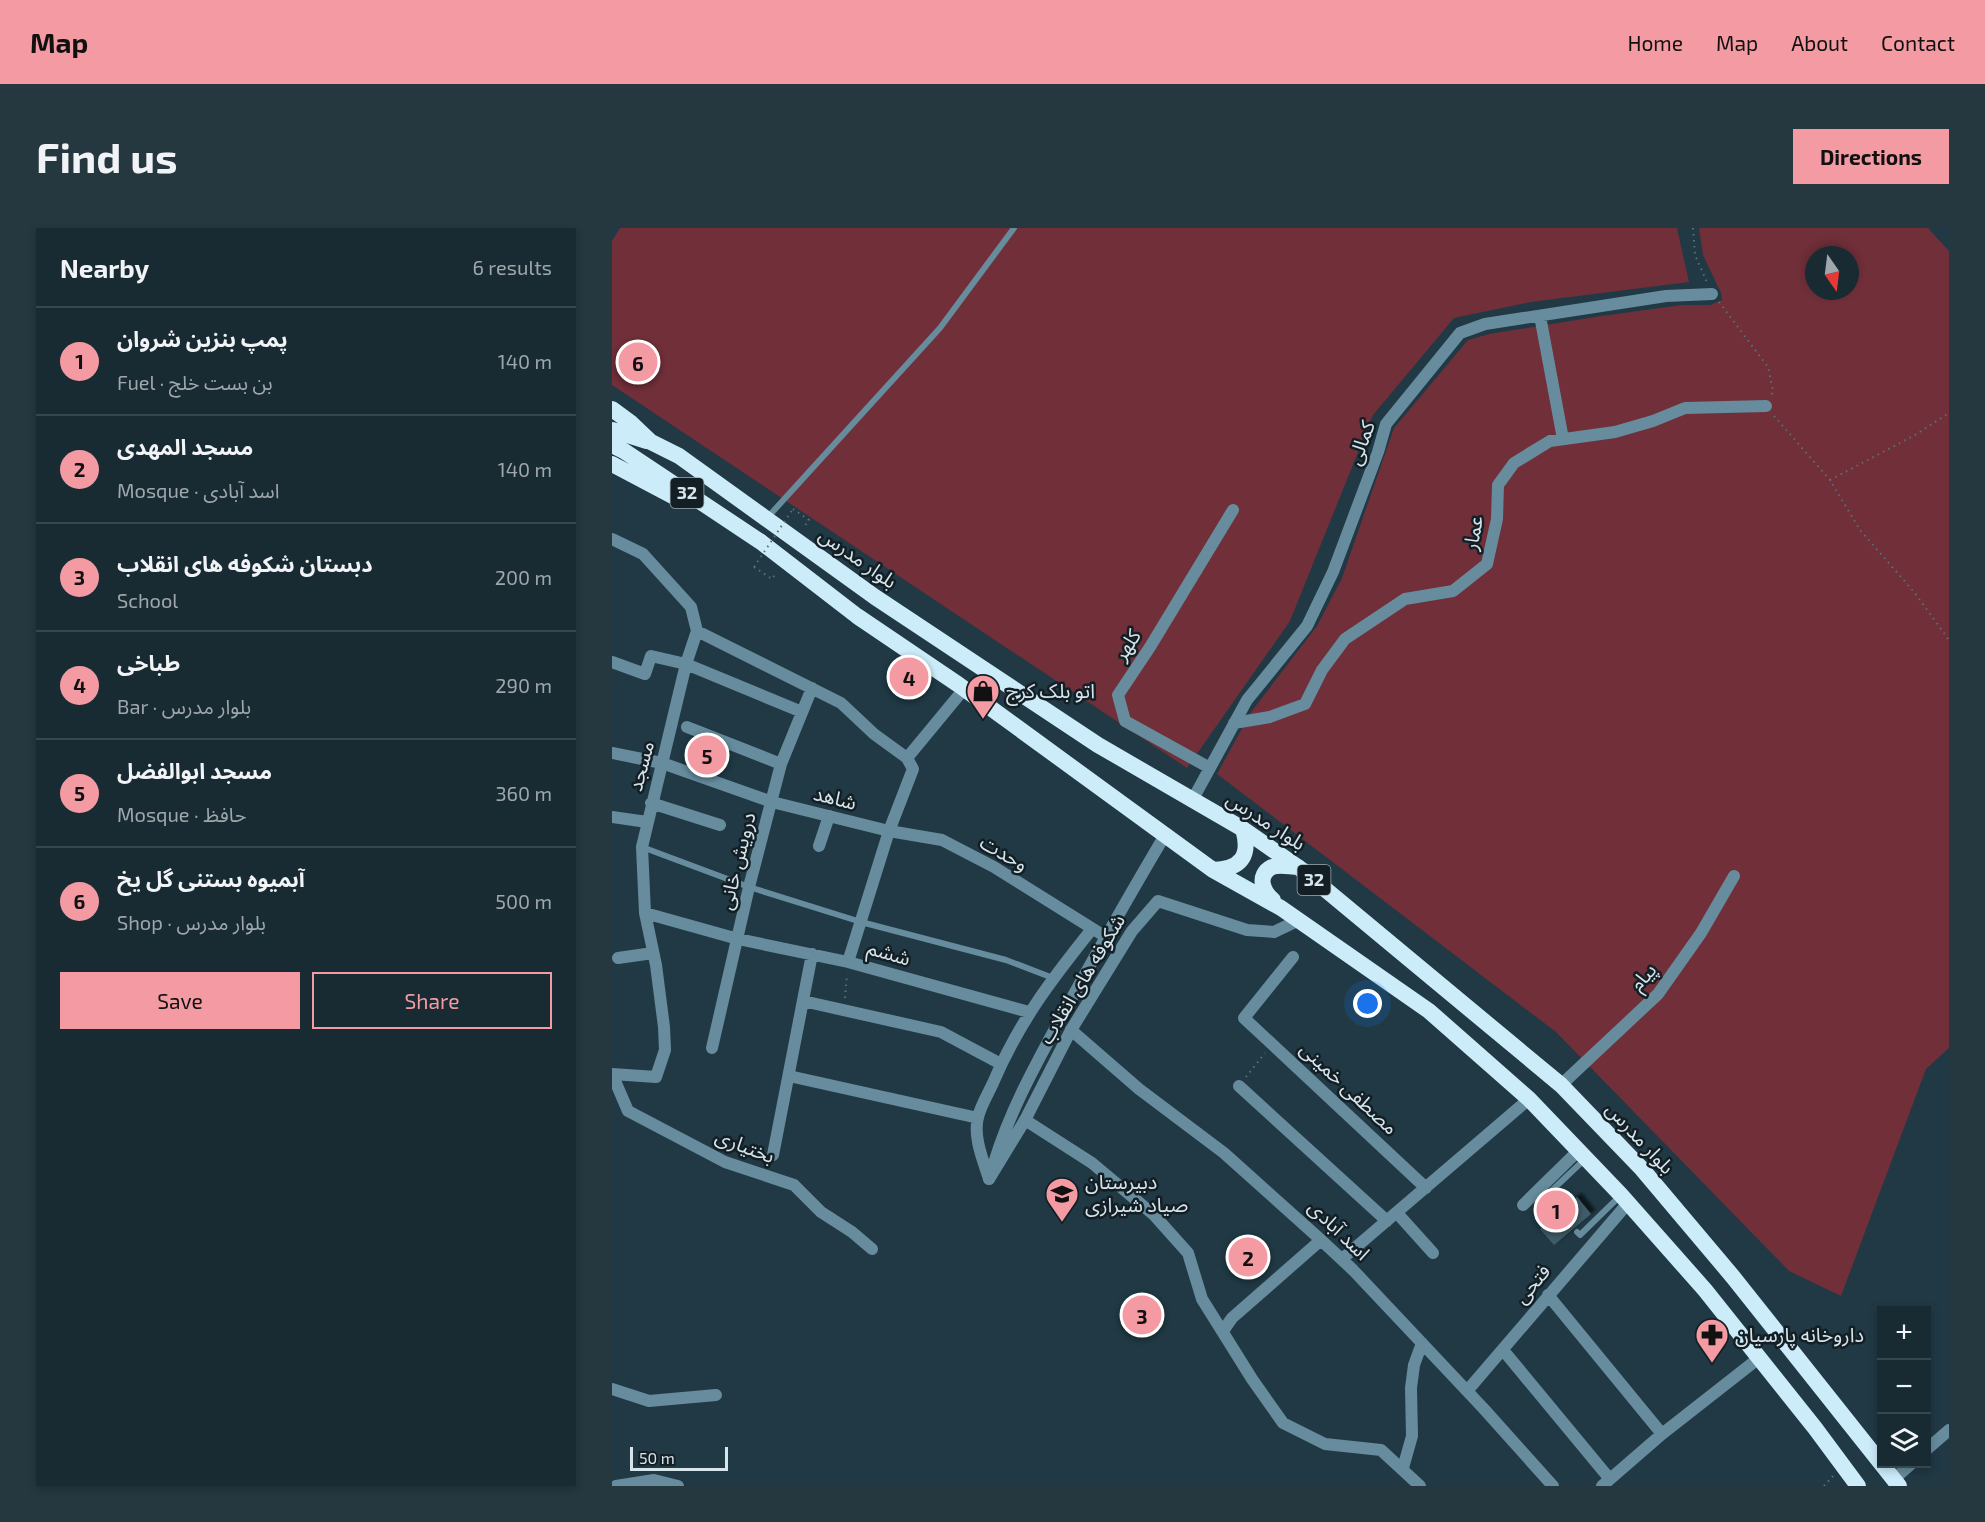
<!DOCTYPE html>
<meta charset="utf-8">
<style>
body{margin:0;font-family:"Exo 2","Noto Sans Arabic",sans-serif;background:#25373f;color:#f1f3f6}
.controls{position:absolute;right:18px;bottom:18px;display:grid;overflow:hidden;border-radius:0px;box-shadow:0 3px 9px #0003}
.controls button{width:54px;height:54px;display:grid;place-items:center;padding:0;border:0;border-bottom:2px solid #36474e;background:#182b33;color:#f1f3f6;font:30px sans-serif}
.compass{position:absolute;left:1193px;top:18px;width:54px;height:54px;border-radius:50%;background:#182b33;box-shadow:0 3px 9px #0003;rotate:166deg}
.scale{position:absolute;left:18px;bottom:15px;width:98px;box-sizing:border-box;padding-left:6px;border:3px solid #d6e5ec;border-top:0;font-size:16px;line-height:21px;white-space:nowrap;color:#d6e5ec;-webkit-text-stroke:4px #131f24;paint-order:stroke}
.you{position:absolute;left:756px;top:776px;width:21px;height:21px;margin:-15px;border:4px solid #fff;border-radius:50%;background:#1a73e8;box-shadow:0 0 0 9px #1a73e833}
.badge{display:grid;place-items:center;width:39px;height:39px;border-radius:50%;background:#f49aa3;color:#111;font-size:20px;font-weight:700}
.pin{position:absolute;translate:-50% -50%;border:3px solid #fff;box-shadow:0 2px 6px #0006}
.list{margin:0;padding:0;list-style:none}
h2{display:flex;justify-content:space-between;align-items:center;height:78px;margin:0;padding:0 24px;font-size:26px}
h2 small{font-size:20px;font-weight:400;color:#9fa7ac}
.list li{display:grid;grid-template-columns:39px 1fr auto;gap:18px;align-items:center;box-sizing:border-box;height:108px;padding:0 24px;border-top:2px solid #36474e}
.list b{display:block;font-size:22px;white-space:nowrap}
.list p{margin:0;font-size:20px;white-space:nowrap;color:#9fa7ac}
.list em{font-size:20px;font-style:normal;color:#9fa7ac}
.actions{display:flex;gap:12px;padding:18px 24px}
.actions a{flex:1;padding:14px 0;border:2px solid #f49aa3;border-radius:0px;text-align:center;font-size:21px;color:#f49aa3}
.actions .main{background:#f49aa3;color:#111}
.icon{flex:none;width:33px;height:33px;fill:none;stroke:currentColor;stroke-width:2;stroke-linecap:round;stroke-linejoin:round}
.map{position:relative;flex:none;width:1337px;height:1258px;overflow:hidden;border-radius:0px}
header{display:flex;align-items:center;gap:36px;box-sizing:border-box;height:84px;padding:0 30px;background:#f49aa3;color:#111}
header strong{font-size:28px}
nav{display:flex;gap:33px;margin-inline-start:auto;font-size:21px}
.intro{display:flex;align-items:center;justify-content:space-between;box-sizing:border-box;height:144px;padding:0 36px}
h1{margin:0;font-size:42px}
.button{padding:15px 27px;border-radius:0px;background:#f49aa3;color:#111;font-size:21px;font-weight:700}
main{display:flex;gap:36px;padding:0 36px}
aside{flex:1;background:#182b33;border-radius:0px;box-shadow:0 3px 9px #0003}
.map>svg:first-child{display:block}
.green{fill:#702f39;fill-rule:evenodd}
.building{fill:#415b67;filter:url(#shadow)}
.lines{fill:none;stroke-linecap:round;stroke-linejoin:round}
.path{stroke:#5a707a;stroke-width:2;stroke-dasharray:1.5 4.5;stroke-linecap:butt}
.service{stroke:#668c9d;stroke-width:6}
.minor{stroke:#668c9d;stroke-width:12}
.tertiary{stroke:#668c9d;stroke-width:12}
.trunk{stroke:#ccecfa;stroke-width:16}
.path-bridge{stroke:#5a707a;stroke-width:2;stroke-dasharray:1.5 4.5;stroke-linecap:butt}
.labels{text-anchor:middle;stroke-width:5;stroke-linejoin:round;paint-order:stroke}
.shield{fill:#131f24;stroke:#9caab0;stroke-width:1.5}
.shield-label{font-size:18px;font-weight:bold;fill:#d6e5ec}
.street-label{font-size:20px;fill:#d6e5ec;stroke:#131f24}
.poi-label{font-size:20px;fill:#d6e5ec;stroke:#131f24;text-anchor:start}
</style>
<header>
<strong>Map</strong>
<nav><a>Home</a><a>Map</a><a>About</a><a>Contact</a></nav>
</header>
<div class="intro"><h1>Find us</h1><a class="button">Directions</a></div>
<main>
<aside>
<h2>Nearby<small>6 results</small></h2>
<ul class="list">
<li><span class="badge">1</span><div><b>پمپ بنزین شروان</b><p>Fuel · بن بست خلج</p></div><em>140 m</em></li>
<li><span class="badge">2</span><div><b>مسجد المهدی</b><p>Mosque · اسد آبادی</p></div><em>140 m</em></li>
<li><span class="badge">3</span><div><b>دبستان شکوفه های انقلاب</b><p>School</p></div><em>200 m</em></li>
<li><span class="badge">4</span><div><b>طباخی</b><p>Bar · بلوار مدرس</p></div><em>290 m</em></li>
<li><span class="badge">5</span><div><b>مسجد ابوالفضل</b><p>Mosque · حافظ</p></div><em>360 m</em></li>
<li><span class="badge">6</span><div><b>آبمیوه بستنی گل یخ</b><p>Shop · بلوار مدرس</p></div><em>500 m</em></li>
</ul>
<div class="actions"><a class="main">Save</a><a>Share</a></div>
</aside>
<div class="map">
<svg width="1337" height="1258" viewBox="0 0 1337 1258">
<defs>
<filter id="shadow"><feDropShadow dx="4.5" dy="-4.5" stdDeviation="1.5" flood-color="#0009"/></filter>
</defs>
<rect width="100%" height="100%" fill="#203944"/>
<path class="green" d="M8 0H1065L1077 54 919 74 842 90 761 187 678 393 575 540 0 157V13Z
M1087 0H1316L1337 23V820L1314 841 1229 1068 1177 1043 944 804 605 546 639 484 705 398 730 350 782 200 856 112 877 106 989 88 1070 77H1098L1110 72 1109 65 1091 27ZM1202 27H1238V63H1202Z"/>
<path class="building" d="M965 969 979 986 942 1017 928 1001Z"/>
<g class="lines">
<path class="path" d="M1081 0 1083 27 1095 54
M1107 74 1156 139 1161 163 1159 168
M1162 188 1218 252 1248 302 1302 364 1337 412
M1218 252 1303 207 1337 185
M181 281 197 292 192 299
M142 339 160 351 164 345
M233 770 235 746
M634 849 653 825
M1212 1258 1221 1248"/>
<path class="service" d="M155 290 328 100 402 0
M30 619 137 659 249 694 394 732 441 750
M944 979 934 968 972 932
M965 1004 968 1007 1008 968"/>
<path class="minor" d="M928 88 951 211
M0 311 31 326 79 379 85 403 74 436 30 619 33 685 44 737 52 799 53 822 44 849 0 846
M85 403 229 475 262 506 295 530 301 541 277 603 236 734
M0 434 33 446 39 428 74 436 190 484
M622 495 658 489 693 476 710 442 733 411 793 371 841 363 875 336 885 291 886 257 902 235 938 213 1003 204 1041 193 1073 180 1154 178
M75 499 169 536
M295 530 352 461
M598 540 513 493 506 467 538 419 621 282
M581 571 635 472 695 398 721 344 766 224 774 196 848 105 873 96 1054 68 1100 66
M39 575 108 597
M0 589 35 594
M207 618 217 588
M33 685 126 711 236 734 417 784
M681 729 632 790 814 960
M6 730 41 725
M191 773 329 804 389 836
M459 802 527 861 612 925 709 1012 741 1042 872 1181 941 1258
M100 820 137 659 169 536 200 460
M0 846 16 883 113 934 182 957 209 984 240 1004 260 1021
M177 848 366 890
M949 857 1046 766 1089 705 1122 648
M627 858 775 993
M413 892 480 935 542 987 576 1025 590 1071 640 1151 671 1195 713 1216 769 1222 808 1258
M161 927 200 726
M377 951C371 932 361 909 366 889 369 877 376 866 381 855 407 794 439 752 480 701
M911 977 967 922
M785 985 821 1025
M730 1031 917 871
M936 1067 1050 1206
M611 1103 620 1090 709 1012
M891 1122 997 1250
M0 1161 37 1173 104 1167
M855 1163 1016 975
M1314 1222 1337 1202
M791 1240 800 1208 799 1160 802 1137 810 1115
M1282 1251 1299 1236
M4 1258 42 1252 66 1258
M990 1258 1050 1206 1147 1130"/>
<path class="tertiary" d="M0 525 50 535 160 574 277 603 330 612 382 639 494 709
M382 935C398 882 425 834 451 786 484 726 518 666 553 607
M377 951 413 892 459 802 520 703 546 673 635 702 662 704 687 692"/>
<path class="trunk" d="M0 181 19 195 39 214 67 228 263 369 486 517 631 601 690 642 949 857 1030 941 1121 1049 1287 1258
M0 202 35 213
M0 217 12 223 149 314 245 388 347 457 601 642 669 680 817 783 917 871 1009 967 1093 1062 1203 1200 1246 1258
M0 236 68 272
M601 642C629 641 639 628 631 601
M661 672C651 664 644 647 660 639 668 636 678 639 686 639"/>
<path class="path-bridge" d="M142 339 181 281"/>
</g>
<defs>
<g id="shop-pin" transform="scale(1.725)"><path d="M0 17L-7.5 6A9.5 9.5 0 1 1 7.5 6Z" fill="#f49aa3" stroke="#131f24"/><path d="M-5-2.5h2.3a2.7 3.5 0 0 1 5.4 0H5L5.5 6h-11ZM-1.5-2.5h3a1.5 2.3 0 0 0-3 0Z" fill="#111"/></g>
<g id="school-pin" transform="scale(1.725)"><path d="M0 17L-7.5 6A9.5 9.5 0 1 1 7.5 6Z" fill="#f49aa3" stroke="#131f24"/><path d="M0-5L7-2L0 1L-7-2ZM-4 1L0 2.5L4 1V4Q0 6-4 4Z" fill="#111"/></g>
<g id="pharmacy-pin" transform="scale(1.725)"><path d="M0 17L-7.5 6A9.5 9.5 0 1 1 7.5 6Z" fill="#f49aa3" stroke="#131f24"/><path d="M-2-6h4v4h4v4h-4v4h-4v-4h-4v-4h4Z" fill="#111"/></g>
</defs>
<g fill-rule="evenodd">
<use href="#shop-pin" x="371" y="463"/>
<use href="#school-pin" x="450" y="966"/>
<use href="#pharmacy-pin" x="1100" y="1107"/>
</g>
<g class="labels">
<g class="shield">
<rect x="58.5" y="250" width="33" height="30" rx="4.5"/>
<rect x="685.5" y="637" width="33" height="30" rx="4.5"/>
</g>
<g class="shield-label">
<text x="75" y="271">32</text>
<text x="702" y="658">32</text>
</g>
<g class="street-label">
<text transform="translate(749 215) rotate(-70)" y="7">کمالی</text>
<text transform="translate(861 305) rotate(-80)" y="7">عمار</text>
<text transform="translate(246 330) rotate(35)" y="7">بلوار مدرس</text>
<text transform="translate(515 417) rotate(-57)" y="7">کلهر</text>
<text transform="translate(29 538) rotate(-75)" y="7">مسجد</text>
<text transform="translate(223 570) rotate(14)" y="7">شاهد</text>
<text transform="translate(654 593) rotate(33)" y="7">بلوار مدرس</text>
<text transform="translate(392 625) rotate(30)" y="7">وحدت</text>
<text transform="translate(125 633) rotate(-76)" y="7">درویش خانی</text>
<text transform="translate(277 725) rotate(16)" y="7">ششم</text>
<text transform="translate(1031 749) rotate(-50)" y="7">پیام</text>
<text transform="translate(470 751) rotate(-59)" y="7">شکوفه های انقلاب</text>
<text transform="translate(737 860) rotate(43)" y="7">مصطفی خمینی</text>
<text transform="translate(1028 910) rotate(47)" y="7">بلوار مدرس</text>
<text transform="translate(133 918) rotate(21)" y="7">بختیاری</text>
<text transform="translate(727 1002) rotate(44)" y="7">اسد آبادی</text>
<text transform="translate(920 1056) rotate(-50)" y="7">فتحی</text>
</g>
<g class="poi-label">
<text x="394" y="470">اتو بلک کرج</text>
<text x="473" y="961">دبیرستان<tspan x="473" dy="23">صیاد شیرازی</tspan></text>
<text x="1123" y="1114">داروخانه پارسیان</text>
</g>
</g>
</svg>
<div class="controls">
<button>+</button>
<button>−</button>
<button><svg class="icon" aria-label="layers" viewBox="0 0 24 24"><path d="M12 4l9 5-9 5-9-5zM3 14l9 5 9-5"/></svg></button>
</div>
<svg class="compass" viewBox="-18 -18 36 36"><path d="M0-13l5 13h-10z" fill="#e53935"/><path d="M0 13l5-13h-10z" fill="#9fa7ac"/></svg>
<div class="scale">50 m</div>
<div class="you"></div>
<div class="pin badge" style="left:944px;top:982px">1</div>
<div class="pin badge" style="left:636px;top:1029px">2</div>
<div class="pin badge" style="left:530px;top:1087px">3</div>
<div class="pin badge" style="left:297px;top:449px">4</div>
<div class="pin badge" style="left:95px;top:527px">5</div>
<div class="pin badge" style="left:26px;top:134px">6</div>
</div>
</main>
